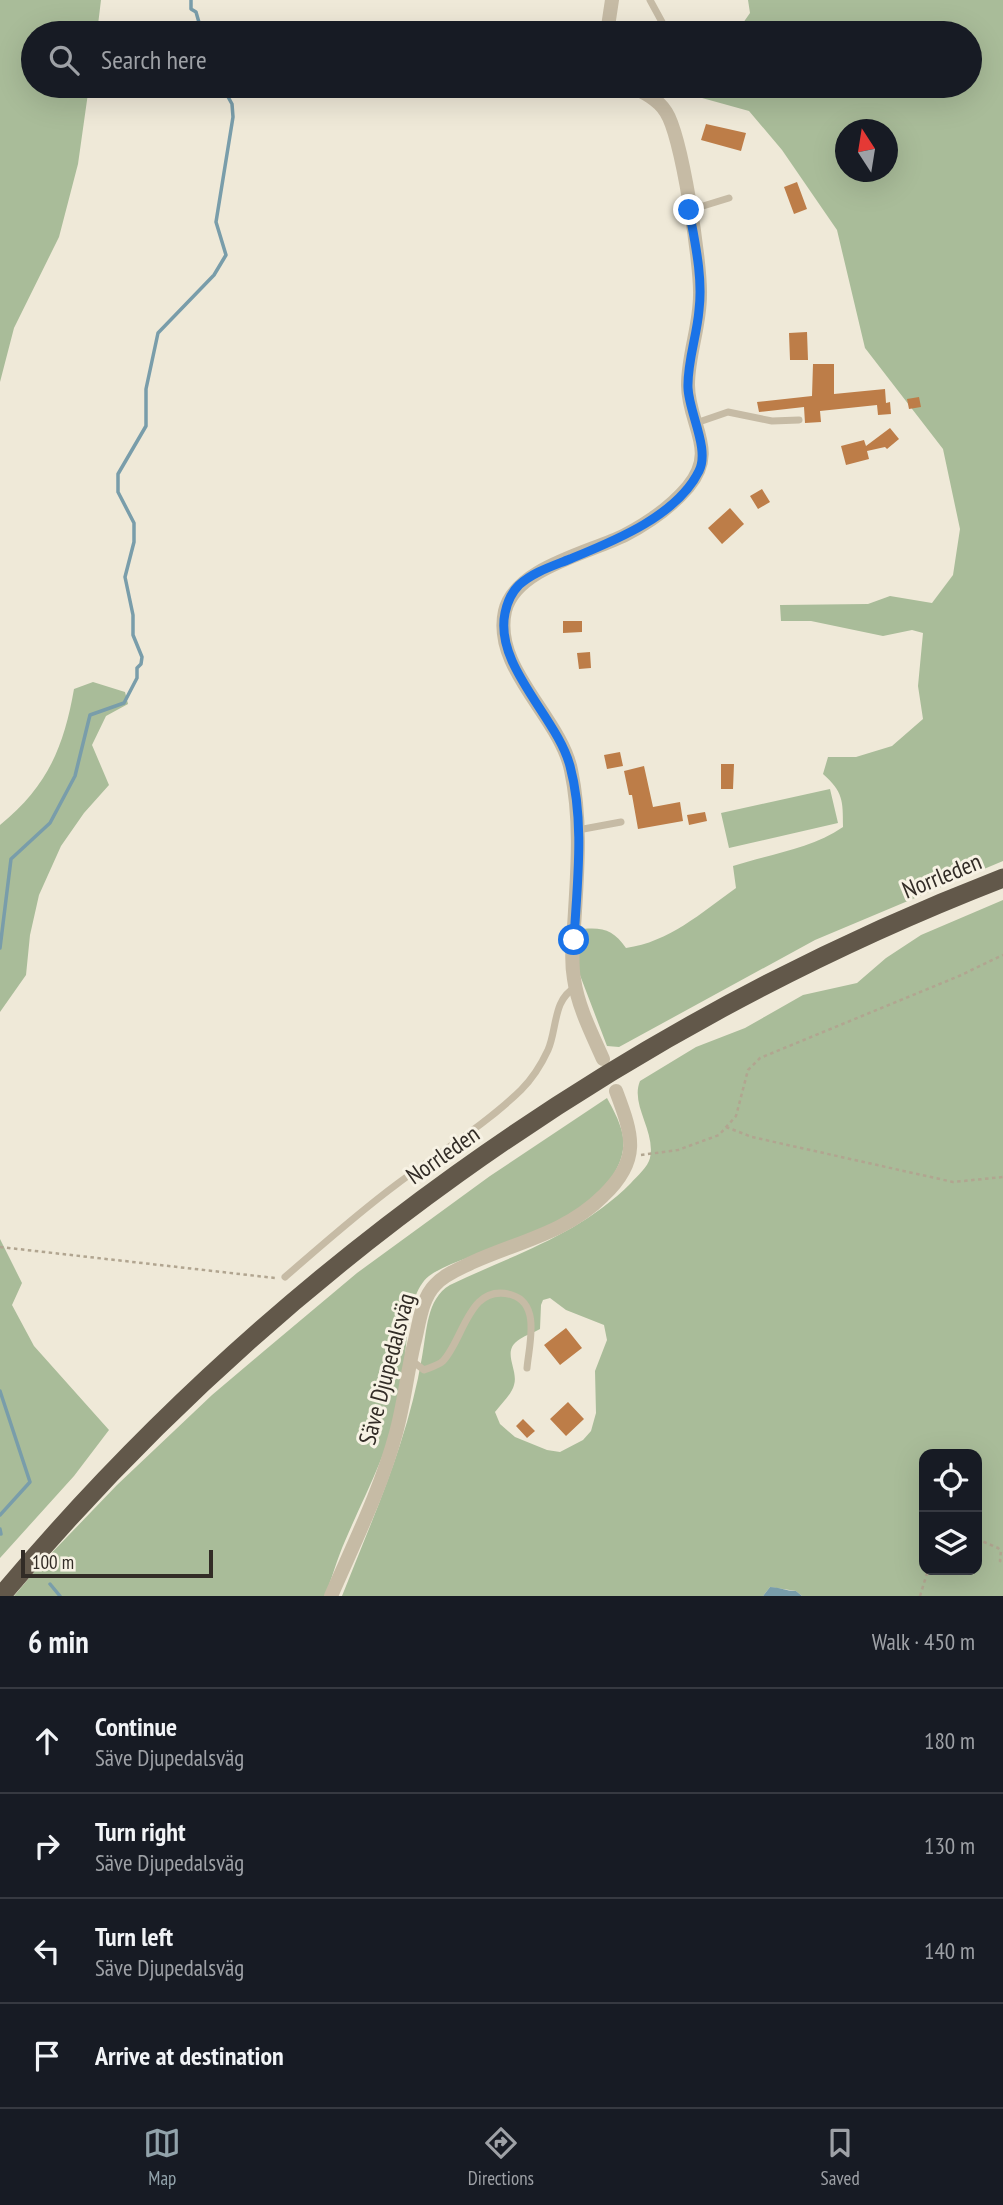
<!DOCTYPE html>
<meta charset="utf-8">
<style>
body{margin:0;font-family:"PT Sans Narrow",sans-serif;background:#242831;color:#f1f3f6}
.controls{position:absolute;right:21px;bottom:21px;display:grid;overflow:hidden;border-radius:14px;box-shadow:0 7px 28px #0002}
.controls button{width:63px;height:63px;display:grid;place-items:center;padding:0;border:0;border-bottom:2px solid #363941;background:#171b24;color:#f1f3f6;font:35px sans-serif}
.compass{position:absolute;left:835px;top:119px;width:63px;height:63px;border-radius:50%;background:#171b24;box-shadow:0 7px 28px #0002;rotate:348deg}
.scale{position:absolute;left:21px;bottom:18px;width:192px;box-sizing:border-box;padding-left:7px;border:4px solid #322c26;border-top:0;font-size:19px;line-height:24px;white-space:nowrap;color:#322c26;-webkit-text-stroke:5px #f7f2e4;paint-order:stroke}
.stop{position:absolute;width:21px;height:21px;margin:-16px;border:5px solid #1a73e8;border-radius:50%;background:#fff}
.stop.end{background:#1a73e8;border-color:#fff;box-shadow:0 2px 7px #0008}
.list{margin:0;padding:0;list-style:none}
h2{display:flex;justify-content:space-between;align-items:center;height:91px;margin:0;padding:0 28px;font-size:30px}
h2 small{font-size:23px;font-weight:400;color:#9ea1a6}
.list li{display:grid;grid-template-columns:46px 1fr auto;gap:21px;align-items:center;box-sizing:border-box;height:105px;padding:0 28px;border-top:2px solid #363941}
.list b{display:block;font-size:26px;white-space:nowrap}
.list p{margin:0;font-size:23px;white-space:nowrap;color:#9ea1a6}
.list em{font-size:23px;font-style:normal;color:#9ea1a6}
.icon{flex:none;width:38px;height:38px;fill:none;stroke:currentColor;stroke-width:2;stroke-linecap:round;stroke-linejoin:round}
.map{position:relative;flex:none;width:1003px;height:1596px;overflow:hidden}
.search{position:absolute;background:#171b24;box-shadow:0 7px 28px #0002;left:21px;right:21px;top:21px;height:77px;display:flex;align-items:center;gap:18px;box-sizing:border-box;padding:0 24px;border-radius:38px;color:#9ea1a6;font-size:26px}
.sheet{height:511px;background:#171b24}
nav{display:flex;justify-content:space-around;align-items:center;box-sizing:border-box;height:98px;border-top:2px solid #363941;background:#171b24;font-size:19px;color:#9ea1a6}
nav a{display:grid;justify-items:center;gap:4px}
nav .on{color:#92a3ab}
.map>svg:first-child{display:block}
.green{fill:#a9bc99;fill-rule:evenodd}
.water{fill:#799daa}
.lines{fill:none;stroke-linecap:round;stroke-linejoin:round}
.stream{stroke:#799daa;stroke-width:3.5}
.building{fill:#bd7d48}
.path{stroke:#b1a590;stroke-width:2.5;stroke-dasharray:3.5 3.5;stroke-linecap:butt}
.service{stroke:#c6bba5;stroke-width:7}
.minor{stroke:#c6bba5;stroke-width:14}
.trunk{stroke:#62584a;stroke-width:19}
.route{stroke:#1a73e8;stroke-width:9}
.labels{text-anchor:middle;stroke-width:6;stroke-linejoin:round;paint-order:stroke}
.street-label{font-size:24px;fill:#322c26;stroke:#f7f2e4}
</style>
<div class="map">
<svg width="1003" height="1596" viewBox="0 0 1003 1596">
<rect width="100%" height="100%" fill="#efe9d8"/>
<path class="green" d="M0 0H101L97 33H33V86H89L78 164 59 237 14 328 0 382Z
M748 0H1003V861L815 940 619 1047 607 1046 578 970 577 948 583 929C604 927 614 931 626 948 669 942 701 913 736 888L733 866C770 854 811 849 843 827 843 800 843 792 823 774L828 757H856L892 746 923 719 918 686 923 633 912 630 883 636 811 621H781L780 605 868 604 890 596 932 603 953 575 960 529 943 449 865 348 837 230 782 150 749 111 666 88 664 86H970V33H736L750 13ZM846 130H888V172H846Z
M93 682 125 692 128 704 106 716 92 745 109 785 84 813 61 846 39 895 30 935 26 975 0 1012V825C47 787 64 747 74 689Z
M830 789 838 823 729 848 721 813Z
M1003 900V1596H802L796 1591 770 1587 763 1596H342C373 1517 408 1441 422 1357 427 1332 426 1299 450 1285 515 1254 579 1235 631 1183 637 1176 648 1167 650 1158 656 1131 630 1105 640 1081L696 1047 745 1028 803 995 857 983 886 958 921 935ZM550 1298 566 1310 604 1325 607 1340 595 1371 596 1413 591 1431 583 1440 560 1452 547 1450 515 1437 500 1424 495 1412C501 1404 512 1394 514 1385 519 1369 500 1351 520 1339 526 1335 533 1333 540 1329L541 1305 543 1300ZM924 1454H977V1570H924Z
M607 1098C613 1109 619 1120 622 1132 632 1170 588 1209 556 1223 527 1235 496 1245 467 1258 454 1263 440 1268 429 1276 403 1296 407 1367 401 1398 390 1448 365 1494 345 1541 337 1559 332 1578 325 1596H14L40 1565 117 1485 212 1395 264 1351 357 1273 490 1176Z
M0 1239 22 1283 12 1305 34 1346 109 1430 74 1476 0 1558Z"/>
<path class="water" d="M770 1587C779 1587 786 1591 796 1591L802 1596H763Z"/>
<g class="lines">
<path class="stream" d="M191 0V9L196 12 202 33
M0 948 11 859 50 823 75 776 90 715 124 703 137 678V668L141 664 142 657 133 635V615L125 577 134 542V523L118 492V474L146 426V389L158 333 214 275 226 255 216 222 233 117 232 104 227 95 225 86
M0 1391 30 1482 0 1515
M0 1529 1 1534
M50 1584 60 1596"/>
</g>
<path class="building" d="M706 124 746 133 741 151 701 140Z
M797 182 807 209 794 214 784 187Z
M807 332 808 360H790L789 333Z
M813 364H834V394L885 389 886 403 890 402 891 414 878 415 877 405 820 411 821 422 805 423 804 407 759 412 757 402 812 396Z
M919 397 921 407 909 409 907 399Z
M890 428 899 439 887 449 885 447 867 451 869 459 846 465 841 446 864 440 866 446Z
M762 489 770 502 758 509 750 496Z
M730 508 744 524 722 544 708 528Z
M563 621H582V632L563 633Z
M590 652 591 668 579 669 577 653Z
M620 752 623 766 607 769 604 755Z
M721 764H734L733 789H721Z
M644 766 653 807 680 802 683 821 638 829 632 795H629L624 771Z
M705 812 707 821 689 825 687 815Z
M566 1328 582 1348 560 1365 544 1345Z
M568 1402 584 1419 566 1436 550 1419Z
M523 1419 535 1431 527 1438 516 1426Z"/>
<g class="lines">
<path class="path" d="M726 1127 752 1137 953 1182 1003 1177
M641 1155 678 1150 719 1135 736 1116 748 1070 760 1058 959 976 1003 955
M0 1247 275 1278
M977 1539 998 1548 1001 1551 1000 1561 1003 1563
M920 1596 928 1570"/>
<path class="service" d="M650 0 668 33
M690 210 729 198
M696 423 728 412 772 421 799 420
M578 830 621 822
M285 1277C322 1245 358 1213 397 1184 438 1153 484 1126 521 1090 532 1079 542 1063 548 1050 557 1030 553 999 575 988
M411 1360 424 1370C429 1368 439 1365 443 1361 464 1339 469 1282 512 1295 541 1304 529 1345 527 1368"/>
<path class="minor" d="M607 33 612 0
M603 1059C592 1034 578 1007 574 979 570 957 574 933 575 911 578 864 581 817 571 770 560 717 492 668 505 611 515 568 589 553 625 535 648 523 671 507 688 487 719 450 688 425 688 385 688 355 700 326 700 295 701 264 682 137 666 112 658 99 643 92 630 86
M331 1596C354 1543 381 1489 396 1433 404 1404 407 1374 414 1344 419 1326 421 1299 435 1285 445 1274 459 1269 471 1263 517 1242 566 1233 603 1196 641 1160 633 1136 616 1091"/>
<path class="trunk" d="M1 1596C267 1279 616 1028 1003 878"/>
</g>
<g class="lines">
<path class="route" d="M574 940C577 883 585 822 570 766 557 717 494 666 505 613 507 603 511 593 519 585 533 572 553 566 570 559 614 541 677 516 699 471 710 449 689 413 688 388 687 362 697 336 699 310 703 277 695 243 689 210"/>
</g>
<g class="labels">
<g class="street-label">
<text transform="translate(942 876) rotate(-22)" y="8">Norrleden</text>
<text transform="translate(443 1155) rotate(-35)" y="8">Norrleden</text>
<text transform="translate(387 1369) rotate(-75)" y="8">Säve Djupedalsväg</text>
</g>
</g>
</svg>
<div class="controls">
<button><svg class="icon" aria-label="locate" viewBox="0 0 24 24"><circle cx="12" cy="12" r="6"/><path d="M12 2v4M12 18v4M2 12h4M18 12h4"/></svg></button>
<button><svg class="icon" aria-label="layers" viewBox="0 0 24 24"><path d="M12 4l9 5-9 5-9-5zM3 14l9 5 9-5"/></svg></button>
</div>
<svg class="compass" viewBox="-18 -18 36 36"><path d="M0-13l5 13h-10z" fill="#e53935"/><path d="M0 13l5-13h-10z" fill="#9ea1a6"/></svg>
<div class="scale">100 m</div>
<div class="stop" style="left:574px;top:940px"></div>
<div class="stop end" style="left:689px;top:210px"></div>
<div class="search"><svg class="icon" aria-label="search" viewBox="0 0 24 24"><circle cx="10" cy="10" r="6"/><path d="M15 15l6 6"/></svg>Search here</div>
</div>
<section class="sheet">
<h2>6 min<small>Walk · 450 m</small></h2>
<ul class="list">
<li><svg class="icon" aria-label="ahead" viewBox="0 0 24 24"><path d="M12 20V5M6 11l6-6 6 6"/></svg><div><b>Continue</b><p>Säve Djupedalsväg</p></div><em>180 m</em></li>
<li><svg class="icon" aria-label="right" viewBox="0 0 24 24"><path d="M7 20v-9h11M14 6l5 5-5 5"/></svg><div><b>Turn right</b><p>Säve Djupedalsväg</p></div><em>130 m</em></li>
<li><svg class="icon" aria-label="left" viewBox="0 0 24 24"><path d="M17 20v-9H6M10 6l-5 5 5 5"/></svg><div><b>Turn left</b><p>Säve Djupedalsväg</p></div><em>140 m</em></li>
<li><svg class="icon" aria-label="arrive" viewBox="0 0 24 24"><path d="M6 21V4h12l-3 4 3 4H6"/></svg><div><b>Arrive at destination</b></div></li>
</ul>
</section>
<nav>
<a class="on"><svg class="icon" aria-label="map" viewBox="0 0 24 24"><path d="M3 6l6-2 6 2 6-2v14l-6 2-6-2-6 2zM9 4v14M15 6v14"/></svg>Map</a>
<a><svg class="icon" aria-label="directions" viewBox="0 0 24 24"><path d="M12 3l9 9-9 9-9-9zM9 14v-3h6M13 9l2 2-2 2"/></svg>Directions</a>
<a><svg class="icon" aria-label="saved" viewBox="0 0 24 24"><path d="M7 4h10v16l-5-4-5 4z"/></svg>Saved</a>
</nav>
